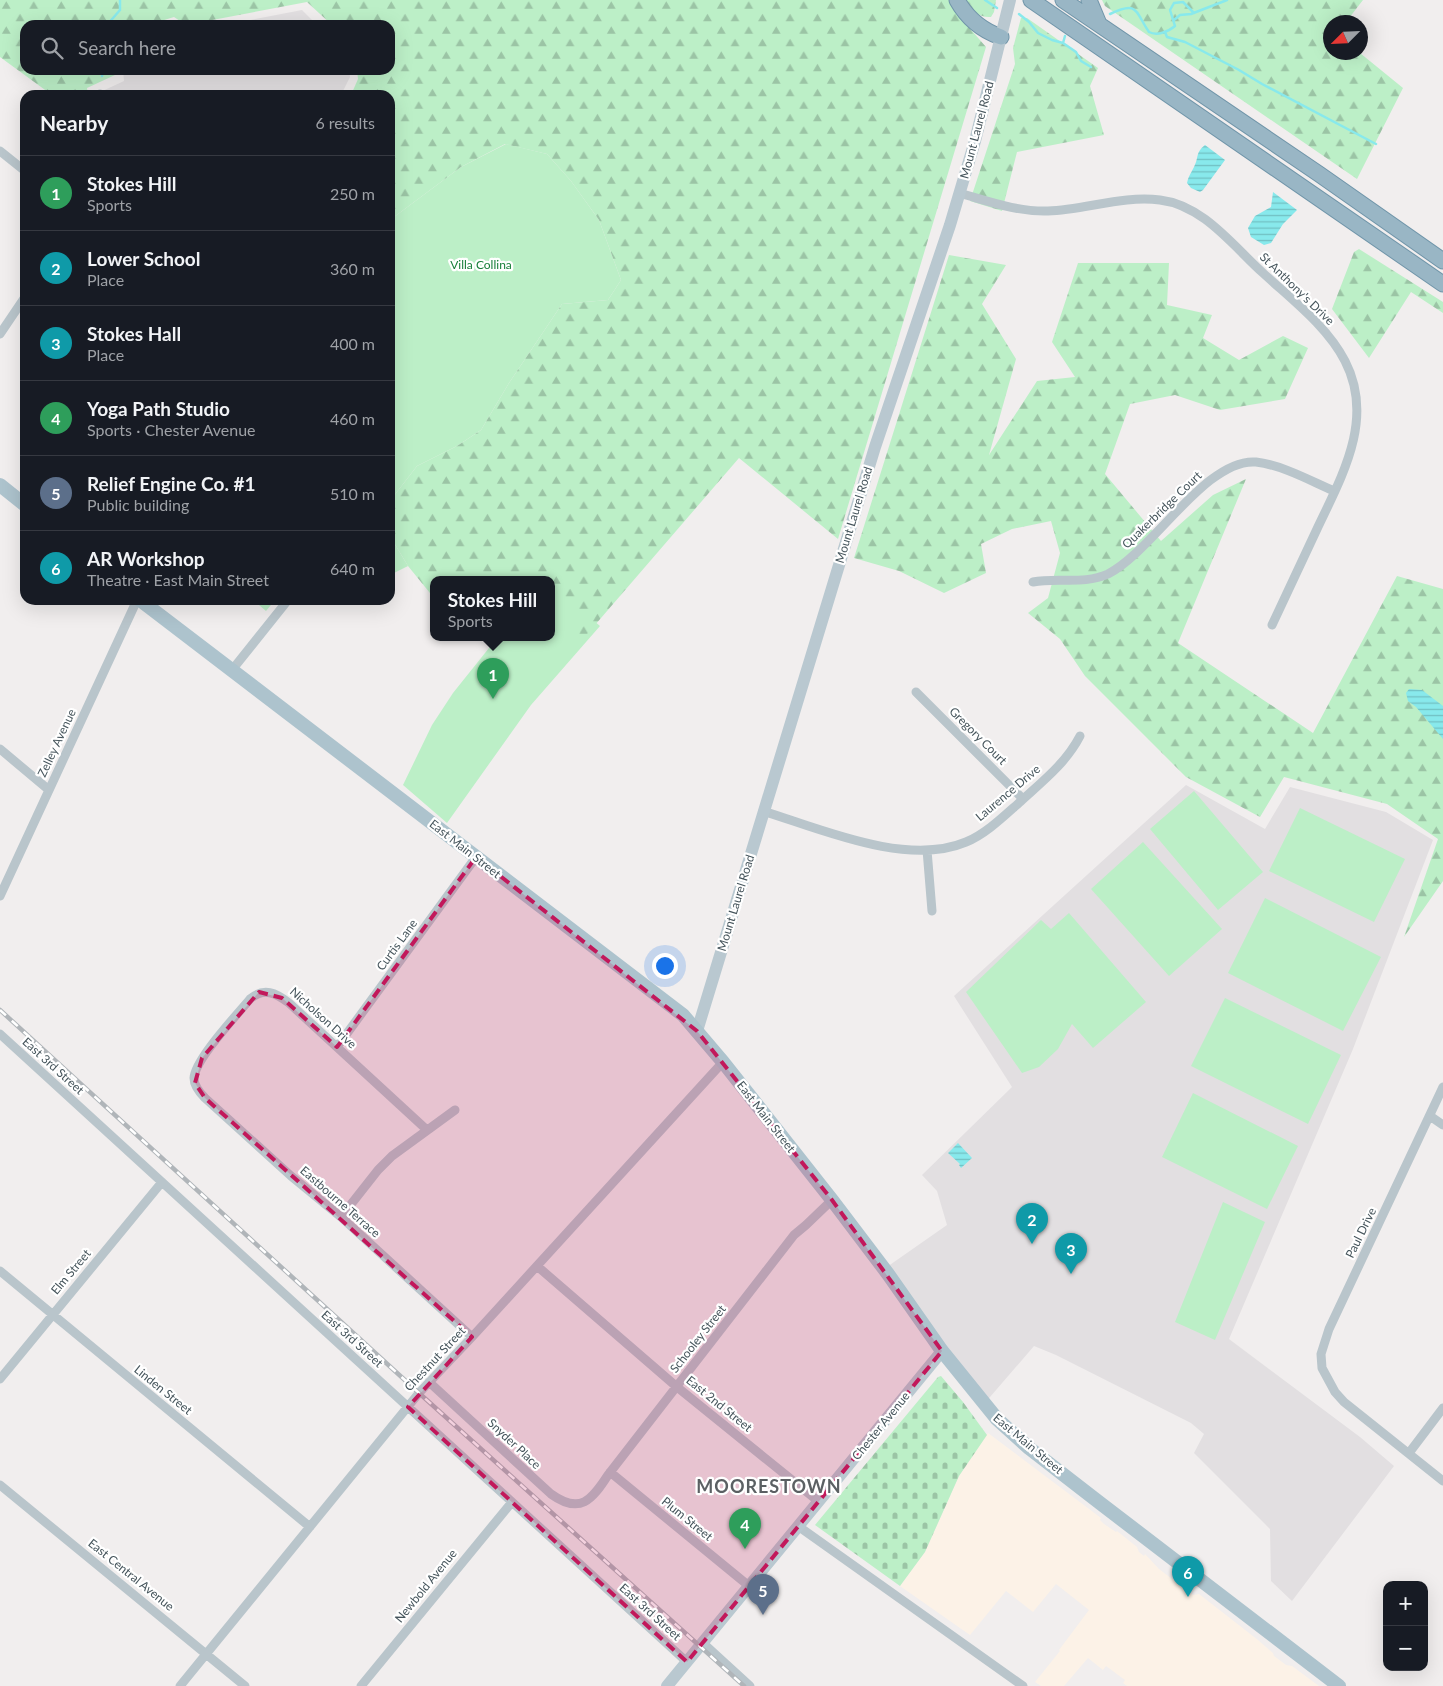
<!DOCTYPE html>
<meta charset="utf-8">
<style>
body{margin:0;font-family:Lato,sans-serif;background:#242831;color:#f1f3f6}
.controls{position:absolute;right:15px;bottom:15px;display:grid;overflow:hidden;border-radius:10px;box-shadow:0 5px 20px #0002}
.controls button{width:45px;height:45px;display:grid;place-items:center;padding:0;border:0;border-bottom:1px solid #363941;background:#171b24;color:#f1f3f6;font:25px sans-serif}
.compass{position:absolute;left:1323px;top:15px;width:45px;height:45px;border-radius:50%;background:#171b24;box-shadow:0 5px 20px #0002;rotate:246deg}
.you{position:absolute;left:664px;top:965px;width:18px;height:18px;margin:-12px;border:4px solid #fff;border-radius:50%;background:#1a73e8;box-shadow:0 0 0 8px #1a73e833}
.badge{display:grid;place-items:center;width:32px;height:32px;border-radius:50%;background:#1892e1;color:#fff;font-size:16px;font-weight:700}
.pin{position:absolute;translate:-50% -41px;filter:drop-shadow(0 1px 2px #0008)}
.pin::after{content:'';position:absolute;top:26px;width:18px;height:15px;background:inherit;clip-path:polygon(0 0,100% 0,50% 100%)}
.popup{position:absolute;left:430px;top:576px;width:125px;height:65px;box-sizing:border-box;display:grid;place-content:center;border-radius:10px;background:#171b24;filter:drop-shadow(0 1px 4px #0005);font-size:16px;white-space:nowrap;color:#9ea1a6}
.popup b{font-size:19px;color:#f1f3f6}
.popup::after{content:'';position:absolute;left:50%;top:100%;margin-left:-10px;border:10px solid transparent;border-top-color:#171b24}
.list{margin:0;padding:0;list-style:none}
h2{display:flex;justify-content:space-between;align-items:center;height:65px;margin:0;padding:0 20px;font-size:21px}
h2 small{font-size:16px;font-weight:400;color:#9ea1a6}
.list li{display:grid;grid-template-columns:32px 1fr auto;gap:15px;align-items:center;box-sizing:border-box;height:75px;padding:0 20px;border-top:1px solid #363941}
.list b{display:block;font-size:19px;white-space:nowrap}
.list p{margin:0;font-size:16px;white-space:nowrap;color:#9ea1a6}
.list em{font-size:16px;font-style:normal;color:#9ea1a6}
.icon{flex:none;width:28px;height:28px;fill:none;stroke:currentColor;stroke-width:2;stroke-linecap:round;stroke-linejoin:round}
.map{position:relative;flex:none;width:1443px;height:1686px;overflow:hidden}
.search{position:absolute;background:#171b24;box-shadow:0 5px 20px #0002;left:20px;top:20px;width:375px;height:55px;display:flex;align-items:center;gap:12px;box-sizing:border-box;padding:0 18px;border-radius:15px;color:#9ea1a6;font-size:19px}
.panel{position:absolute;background:#171b24;box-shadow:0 5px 20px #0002;left:20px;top:90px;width:375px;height:515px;border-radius:15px}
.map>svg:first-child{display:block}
.commercial{fill:#fcf2e7}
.education{fill:#e2dfe1}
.green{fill:#bcefc7}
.forest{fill:url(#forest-firs)}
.cemetery{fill:url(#cemetery-stones)}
.water{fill:url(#water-rules)}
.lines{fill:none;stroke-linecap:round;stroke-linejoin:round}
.stream{stroke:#88e9ec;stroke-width:2.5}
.trunk-casing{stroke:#7095a9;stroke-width:17}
.minor{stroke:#b9c5cb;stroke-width:9}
.secondary{stroke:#b9c8d0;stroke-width:12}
.primary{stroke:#adc3cd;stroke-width:14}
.trunk{stroke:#99b6c5;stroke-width:15}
.rail-casing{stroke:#b0b5b9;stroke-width:4.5}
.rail{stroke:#fff;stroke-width:2.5;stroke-dasharray:8;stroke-linecap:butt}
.marked{fill:#c2185b;fill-opacity:0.2;stroke:#c2185b;stroke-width:4;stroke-dasharray:10 6;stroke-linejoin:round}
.labels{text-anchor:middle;stroke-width:4.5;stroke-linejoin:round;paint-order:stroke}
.street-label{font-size:12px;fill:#46555c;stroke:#fff}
.park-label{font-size:12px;fill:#167e38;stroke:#fff}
.district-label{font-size:18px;font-weight:bold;letter-spacing:1px;fill:#5b6063;stroke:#fff}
</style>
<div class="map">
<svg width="1443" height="1686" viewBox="0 0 1443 1686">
<defs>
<pattern id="forest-firs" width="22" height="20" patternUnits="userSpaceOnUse" patternTransform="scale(1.25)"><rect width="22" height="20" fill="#bcefc7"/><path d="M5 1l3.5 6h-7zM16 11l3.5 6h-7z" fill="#9bc4a5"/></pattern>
<pattern id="cemetery-stones" width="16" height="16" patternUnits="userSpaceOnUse" patternTransform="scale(1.25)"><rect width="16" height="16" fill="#bcefc7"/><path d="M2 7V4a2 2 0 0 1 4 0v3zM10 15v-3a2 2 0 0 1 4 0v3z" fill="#9bc4a5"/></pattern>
<pattern id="water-rules" width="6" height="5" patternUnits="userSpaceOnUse" patternTransform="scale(1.25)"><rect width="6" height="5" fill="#88e9ec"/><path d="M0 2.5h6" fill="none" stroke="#71c0c2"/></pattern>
</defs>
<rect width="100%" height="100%" fill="#f1eeee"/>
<path class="commercial" d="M988 1433 1101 1518 1100 1520 1104 1524 1116 1532 1117 1531 1137 1547 1139 1552 1144 1556 1145 1554 1159 1569 1193 1595 1199 1594 1258 1640 1273 1653 1274 1656 1286 1665 1292 1666 1319 1686H1127L1123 1683 1125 1680 1106 1666 1103 1670 1088 1658 1064 1686H1041L1035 1682 1060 1651 1059 1650 1089 1610 1056 1584 1033 1612 1006 1591 970 1635 900 1586 925 1552 959 1476Z"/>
<path class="education" d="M302 10 317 25H225Z
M123 70H349L350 77 341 95H97L96 94 124 81Z
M1186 785 1265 829 1290 787 1386 812 1433 840 1353 1049 1229 1339 1360 1437 1394 1466 1292 1601 1271 1581 1270 1529 1194 1453 1204 1434 1191 1423 1056 1355 1034 1346 984 1404 884 1269 947 1225 937 1191 922 1175 1012 1087 954 996Z"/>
<path class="green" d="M506 144 547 154 571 181 599 220 621 280 608 300 562 304 509 383 481 430 457 446 417 466 390 501V220L461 167Z
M390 516 393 541 408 566 390 575Z
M552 585 600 626 531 705 447 823 403 785 432 725 453 693 497 638H552Z
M1194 791 1263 872 1218 910 1150 829Z
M1300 808 1405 859 1374 922 1269 871Z
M1143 842 1222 929 1169 976 1091 889Z
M1265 898 1381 957 1343 1031 1228 973Z
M1069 913 1146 1002 1093 1048 1072 1024 1058 1049 1039 1067 1022 1073 966 992 1041 920 1051 929Z
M1225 998 1341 1055 1308 1124 1191 1066Z
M1193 1093 1298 1146 1267 1209 1162 1157Z
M1223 1202 1265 1222 1215 1340 1175 1322Z"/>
<path class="forest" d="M0 0H949L966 24 986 47 838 539 739 458 576 647 582 622 556 589 552 588V580H434V598L408 566 393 541 390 501 417 466 457 446 481 430 509 383 562 304 608 300 621 280 599 220 571 181 547 154 505 144 461 167 390 220V95H351L358 79 357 70H390V25H332L307 2 186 25 174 17 148 25H25V70H114L115 75 87 88 88 95H52L0 57Z
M966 0H996L994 12 991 17C979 18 972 10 966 0Z
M1102 0H1363L1346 22H1330V52L1360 53 1403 88 1357 179 1105 6Z
M1021 18H1027L1098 68 1090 86 1104 135 1017 152 1002 211 970 201 1015 64 1013 48Z
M1359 249 1443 302V313L1411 292 1369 358 1332 309 1354 252Z
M949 255 1006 265 982 304 1016 359 989 455 1037 381 1075 377 1052 342 1078 263H1169L1167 305 1212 315 1203 338 1239 360 1283 336 1308 348 1285 399 1220 410 1175 395 1130 404 1105 474 1161 541 1213 495 1246 479 1178 643 1313 733 1397 576 1443 589V881L1404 937 1438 839 1387 804 1284 777 1260 817 1186 777 1085 676 1060 639 1028 613 1048 598 1060 553 1051 521 1012 529 981 544 986 573 944 593 899 571 854 558Z
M253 600H275L266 611Z"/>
<path class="cemetery" d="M941 1376 963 1402 987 1435 959 1476 925 1552 900 1586 815 1525 938 1377Z"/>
<path class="water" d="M1205 145 1225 160 1203 190 1200 192 1191 188 1187 183C1188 177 1191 173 1194 167 1199 158 1195 153 1205 145Z
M1273 192 1297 210 1283 224 1271 243 1264 245 1251 237 1248 228 1255 216 1271 207Z
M1409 689 1422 690 1443 706V739L1416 707 1408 701 1406 693Z
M958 1143 972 1158 961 1168 959 1165 960 1164 948 1153Z"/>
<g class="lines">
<path class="stream" d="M985 0 997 8
M1019 14 1029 22 1038 33 1052 40 1063 43 1076 52 1081 61 1091 67
M1110 14C1139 0 1135 12 1149 32 1157 36 1168 32 1175 26L1170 10 1174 3 1183 2 1194 13
M1174 20 1180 15 1191 14 1227 0
M107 25 120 10V0
M1165 32 1167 37 1185 42 1239 70 1262 84 1376 144
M1063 43 1065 36
M102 76 103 70"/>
<g class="trunk-casing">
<path id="trunk" d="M957 0C967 18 981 30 1001 37
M1031 0 1443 284
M1063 0 1319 174 1443 261
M1089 0 1099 24"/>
</g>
<path class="minor" d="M100 94V95
M0 151 25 171
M959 193C988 201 1017 212 1048 211 1085 210 1123 195 1160 200 1203 205 1233 246 1263 273 1291 299 1327 326 1345 361 1375 419 1342 476 1317 529 1302 561 1287 593 1272 625
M0 334 25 297
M1033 582C1057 577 1084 585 1108 574 1153 551 1206 458 1256 462 1282 465 1311 481 1334 491
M232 670 288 600
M916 692 1023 799
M0 749 49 790
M763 811C821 829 907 867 966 842 986 834 1005 815 1021 801 1043 781 1066 763 1080 736
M927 850 932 911
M0 896 137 600
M0 1034 687 1662
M337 1047 476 857
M1443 1087 1329 1329 1321 1354 1322 1368 1335 1392 1344 1402 1443 1481
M1430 1116 1443 1125
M427 1130 289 1003C276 993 264 987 250 999 237 1015 195 1059 194 1078 194 1086 199 1092 205 1098L291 1176 341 1217 472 1337
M341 1217 378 1170 392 1156 455 1110
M537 1266 677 1387 818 1501
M0 1271 310 1527
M0 1379 162 1182
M429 1382 551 1494C580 1515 592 1500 608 1475L794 1235 806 1225 832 1200
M1409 1453 1443 1408
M610 1472 749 1586
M0 1485 245 1686
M798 1526 1023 1686
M703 1643 750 1686
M180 1686 419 1393 472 1337 723 1062
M361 1686 512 1502"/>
<path class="secondary" d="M697 1031 875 447 950 225 975 141 1010 0
M667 1686 942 1351"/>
<path class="primary" d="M0 485 25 505
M140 600 683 1015 723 1062 832 1200 888 1274 942 1351 997 1419 1029 1448 1100 1503 1339 1686"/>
<use href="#trunk" class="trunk"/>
<g class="rail-casing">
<path id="rail" d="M0 1010 419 1393 744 1686"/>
</g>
<use href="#rail" class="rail"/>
</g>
<path class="marked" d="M476 857 697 1031 832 1200 942 1351 687 1662 408 1407 472 1337 205 1098 195 1083 202 1058 259 992 282 998 337 1047Z"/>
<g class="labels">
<g class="street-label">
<text transform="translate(977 130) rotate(-75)" y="4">Mount Laurel Road</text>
<text transform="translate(1297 289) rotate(44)" y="4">St Anthony's Drive</text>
<text transform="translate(1162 510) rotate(-44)" y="4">Quakerbridge Court</text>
<text transform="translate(854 515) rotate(-73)" y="4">Mount Laurel Road</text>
<text transform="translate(978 736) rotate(45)" y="4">Gregory Court</text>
<text transform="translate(57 743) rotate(-65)" y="4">Zelley Avenue</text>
<text transform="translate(1008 793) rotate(-40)" y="4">Laurence Drive</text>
<text transform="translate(465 849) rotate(38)" y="4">East Main Street</text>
<text transform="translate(736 903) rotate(-73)" y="4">Mount Laurel Road</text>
<text transform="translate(397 945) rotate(-54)" y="4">Curtis Lane</text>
<text transform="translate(323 1018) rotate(42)" y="4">Nicholson Drive</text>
<text transform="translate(53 1066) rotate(42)" y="4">East 3rd Street</text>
<text transform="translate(766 1117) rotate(52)" y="4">East Main Street</text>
<text transform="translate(340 1202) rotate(41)" y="4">Eastbourne Terrace</text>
<text transform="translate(1361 1233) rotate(-64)" y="4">Paul Drive</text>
<text transform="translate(71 1272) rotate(-50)" y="4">Elm Street</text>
<text transform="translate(352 1339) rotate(42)" y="4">East 3rd Street</text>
<text transform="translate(698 1339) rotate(-52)" y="4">Schooley Street</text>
<text transform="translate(435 1359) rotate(-47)" y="4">Chestnut Street</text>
<text transform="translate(163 1390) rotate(39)" y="4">Linden Street</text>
<text transform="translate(719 1404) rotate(39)" y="4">East 2nd Street</text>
<text transform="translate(881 1426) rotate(-51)" y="4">Chester Avenue</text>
<text transform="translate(514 1444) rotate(43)" y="4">Snyder Place</text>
<text transform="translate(1028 1444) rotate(40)" y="4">East Main Street</text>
<text transform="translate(687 1519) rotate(39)" y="4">Plum Street</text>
<text transform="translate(131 1575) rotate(39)" y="4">East Central Avenue</text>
<text transform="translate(426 1586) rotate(-51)" y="4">Newbold Avenue</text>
<text transform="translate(650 1612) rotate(42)" y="4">East 3rd Street</text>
</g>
<g class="park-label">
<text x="481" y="269">Villa Collina</text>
</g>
<g class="district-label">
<text x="769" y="1493">MOORESTOWN</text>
</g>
</g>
</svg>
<div class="controls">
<button>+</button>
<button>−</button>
</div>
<svg class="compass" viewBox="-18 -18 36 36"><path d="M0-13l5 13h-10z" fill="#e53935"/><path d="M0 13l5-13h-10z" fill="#9ea1a6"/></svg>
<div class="you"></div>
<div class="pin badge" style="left:493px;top:699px;background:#2e9e5b">1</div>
<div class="popup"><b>Stokes Hill</b>Sports</div>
<div class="pin badge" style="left:1032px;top:1244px;background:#0f9aa8">2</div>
<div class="pin badge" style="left:1071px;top:1274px;background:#0f9aa8">3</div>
<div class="pin badge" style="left:745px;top:1549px;background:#2e9e5b">4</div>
<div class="pin badge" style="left:763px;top:1615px;background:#5c6f8a">5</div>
<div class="pin badge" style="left:1188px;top:1597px;background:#0f9aa8">6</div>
<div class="search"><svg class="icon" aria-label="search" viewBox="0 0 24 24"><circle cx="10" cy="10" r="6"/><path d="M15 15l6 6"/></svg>Search here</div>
<section class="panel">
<h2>Nearby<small>6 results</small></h2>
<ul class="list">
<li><span class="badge" style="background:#2e9e5b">1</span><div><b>Stokes Hill</b><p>Sports</p></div><em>250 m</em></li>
<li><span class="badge" style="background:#0f9aa8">2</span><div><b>Lower School</b><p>Place</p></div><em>360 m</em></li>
<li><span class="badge" style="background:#0f9aa8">3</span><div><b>Stokes Hall</b><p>Place</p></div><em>400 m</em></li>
<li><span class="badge" style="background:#2e9e5b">4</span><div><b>Yoga Path Studio</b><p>Sports · Chester Avenue</p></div><em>460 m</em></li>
<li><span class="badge" style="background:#5c6f8a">5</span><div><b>Relief Engine Co. #1</b><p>Public building</p></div><em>510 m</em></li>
<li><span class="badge" style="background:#0f9aa8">6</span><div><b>AR Workshop</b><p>Theatre · East Main Street</p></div><em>640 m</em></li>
</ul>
</section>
</div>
